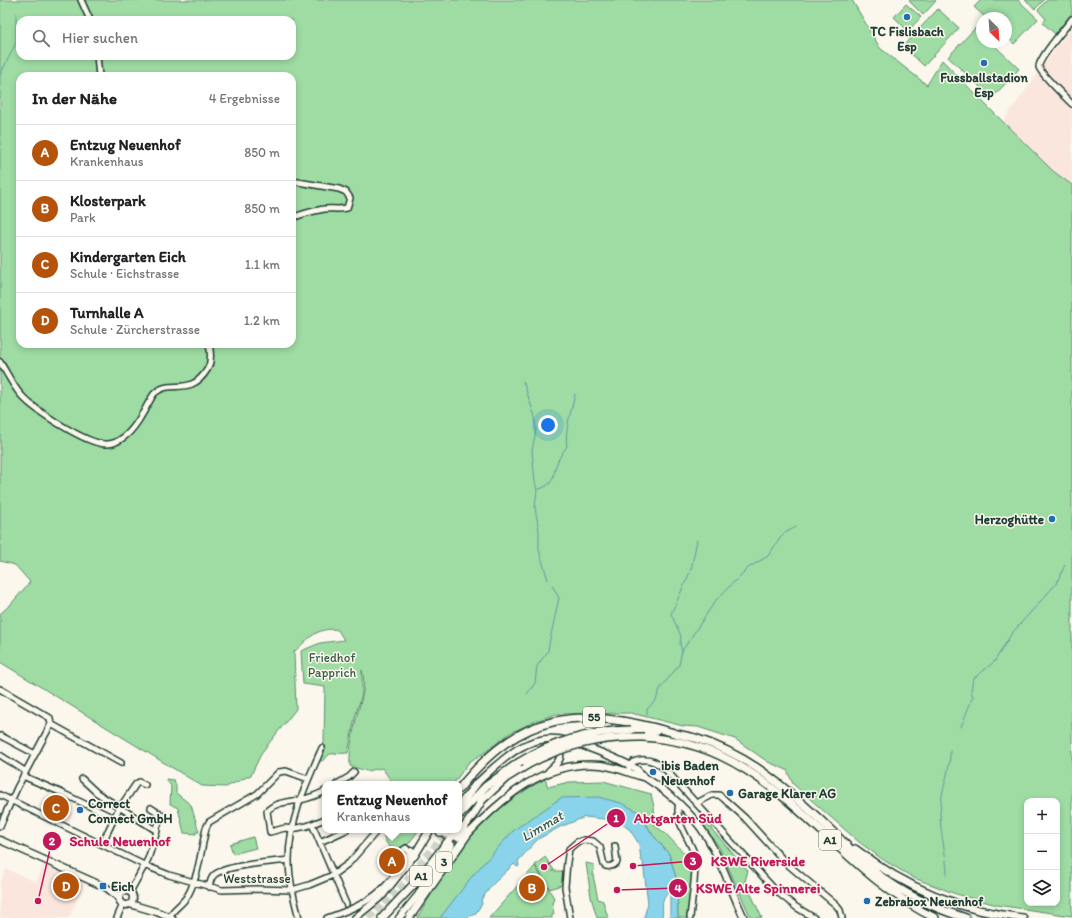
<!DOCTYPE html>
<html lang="de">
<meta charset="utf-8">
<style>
body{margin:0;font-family:Itim,sans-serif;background:#f2f2f2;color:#202124}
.controls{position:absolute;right:12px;bottom:12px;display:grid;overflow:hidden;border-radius:8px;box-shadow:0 2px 6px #0003}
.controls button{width:36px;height:36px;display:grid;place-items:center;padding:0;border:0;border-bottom:1px solid #e0e0e0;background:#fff;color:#202124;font:20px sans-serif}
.compass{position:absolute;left:976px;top:12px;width:36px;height:36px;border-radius:50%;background:#fff;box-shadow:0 2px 6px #0003;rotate:155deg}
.you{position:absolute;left:548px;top:425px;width:14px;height:14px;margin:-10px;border:3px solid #fff;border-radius:50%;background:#1a73e8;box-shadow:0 0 0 6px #1a73e833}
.badge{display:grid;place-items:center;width:26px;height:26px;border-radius:50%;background:#b45309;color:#fff;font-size:13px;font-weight:700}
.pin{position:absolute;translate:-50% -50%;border:2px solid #fff;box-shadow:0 1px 4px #0006}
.popup{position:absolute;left:322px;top:781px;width:140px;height:52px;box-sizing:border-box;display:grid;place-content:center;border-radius:8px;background:#fff;filter:drop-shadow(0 1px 3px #0005);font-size:13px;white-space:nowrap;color:#757577}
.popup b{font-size:15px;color:#202124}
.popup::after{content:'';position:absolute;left:50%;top:100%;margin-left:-8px;border:8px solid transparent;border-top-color:#fff}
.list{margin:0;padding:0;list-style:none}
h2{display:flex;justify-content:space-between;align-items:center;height:52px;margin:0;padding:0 16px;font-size:17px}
h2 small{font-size:13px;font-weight:400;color:#757577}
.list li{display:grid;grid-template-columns:26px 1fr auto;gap:12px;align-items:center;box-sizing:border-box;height:56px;padding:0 16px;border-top:1px solid #e0e0e0}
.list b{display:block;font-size:15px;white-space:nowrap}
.list p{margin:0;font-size:13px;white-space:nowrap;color:#757577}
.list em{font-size:13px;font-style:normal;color:#757577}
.icon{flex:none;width:22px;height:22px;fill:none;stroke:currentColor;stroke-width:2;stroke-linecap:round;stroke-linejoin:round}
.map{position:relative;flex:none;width:1072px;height:918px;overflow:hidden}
.search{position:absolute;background:#fff;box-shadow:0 2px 6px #0003;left:16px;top:16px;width:280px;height:44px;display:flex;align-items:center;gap:10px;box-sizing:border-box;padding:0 14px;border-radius:12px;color:#757577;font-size:15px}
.panel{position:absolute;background:#fff;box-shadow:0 2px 6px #0003;left:16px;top:72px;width:280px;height:276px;border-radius:12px}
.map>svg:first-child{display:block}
.built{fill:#fbe6dd}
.green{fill:#9edca4;stroke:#5e8c6c;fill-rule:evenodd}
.water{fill:#89d4ea;stroke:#5f98a1}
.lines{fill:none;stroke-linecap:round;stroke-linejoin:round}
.stream{stroke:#5f98a1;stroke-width:1}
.highway-tunnel{stroke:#cfd2c7;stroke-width:7;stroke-dasharray:7 3.5;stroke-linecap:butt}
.minor-casing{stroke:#1f3d34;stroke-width:8}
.major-casing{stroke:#1f3d34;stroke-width:9}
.highway-casing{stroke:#1f3d34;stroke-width:10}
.minor{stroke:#fbf7ec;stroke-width:5}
.major{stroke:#fbf7ec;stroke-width:6}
.highway{stroke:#fbf7ec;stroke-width:7}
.highway-bridge-casing{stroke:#1f3d34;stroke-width:10;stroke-linecap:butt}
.highway-bridge{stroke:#fbf7ec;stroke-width:7}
.poi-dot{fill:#1f6fb2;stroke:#fbf7ec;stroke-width:1.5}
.labels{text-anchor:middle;stroke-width:3;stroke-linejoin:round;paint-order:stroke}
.shield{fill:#fbf7ec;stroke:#61756b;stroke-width:1}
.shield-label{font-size:12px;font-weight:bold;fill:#1f3d34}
.poi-label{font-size:13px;font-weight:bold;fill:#1f3d34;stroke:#fbf7ec;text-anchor:start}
.park-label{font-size:13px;fill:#385d4a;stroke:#fbf7ec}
.street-label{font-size:13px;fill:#1f3d34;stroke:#fbf7ec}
.water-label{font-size:14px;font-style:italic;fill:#345b58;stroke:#fbf7ec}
.leader{fill:none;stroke:#c2185b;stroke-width:1.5}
.callout-dot{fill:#c2185b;stroke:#fbf7ec;stroke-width:1.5}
.mark-label{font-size:12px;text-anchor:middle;font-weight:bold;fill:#fff}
.callout-label{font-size:14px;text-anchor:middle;font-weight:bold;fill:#c2185b;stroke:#fbf7ec;stroke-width:3;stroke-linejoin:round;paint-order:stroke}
</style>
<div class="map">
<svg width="1072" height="918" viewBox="0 0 1072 918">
<rect width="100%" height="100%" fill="#fbf7ec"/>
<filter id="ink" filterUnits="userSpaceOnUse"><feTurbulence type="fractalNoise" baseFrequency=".025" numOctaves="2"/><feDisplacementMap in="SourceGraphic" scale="8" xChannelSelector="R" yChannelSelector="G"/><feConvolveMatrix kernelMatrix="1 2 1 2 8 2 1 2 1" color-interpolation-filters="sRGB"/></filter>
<g filter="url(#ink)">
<path class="built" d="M1072 27V185L1053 171 1003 121Z
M56 795 71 801 67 810 73 813 67 825 41 813 46 804 51 806Z
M44 865 84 884 69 918H0V883L6 869 36 882Z"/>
<path class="green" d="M0 0H852L880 48 927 85 942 60 989 108 1053 171 1072 185V916L997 905 956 894 914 878 885 861 859 842 793 784 787 770 768 762 735 739 698 727 683 726 631 713 556 714 536 721 510 733 484 753 469 762 453 784H391L392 782 382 768 367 771 350 766C349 750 353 734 356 719 360 703 367 686 362 670V694L355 717 348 753 330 754 322 761H317L324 742 325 687 303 684 301 651 320 643 344 640 338 630C318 626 308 639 294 652L296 709 262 752 251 775 226 787 202 786 0 662V614L11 604 30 582 15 565 0 561ZM20 20H292V56H20ZM20 76H292V344H20ZM1027 801H1057V903H1027Z
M910 0H934L936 1 923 15 909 1Z
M981 0H1018L1038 19 1014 44 1006 36V18H986L974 7Z
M1025 0H1044L1035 9Z
M1047 0H1072V13L1055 34 1043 23 1046 19 1038 10Z
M906 4 921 17 908 31 894 17Z
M938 9 959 28 924 66 903 46Z
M975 28 982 34V42H991L1019 69 992 98 948 57Z
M166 779 174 780 176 786V793L191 805 199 832H196V834L184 833 178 808 170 804 171 786Z
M545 779 548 787 569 782 603 781 651 794 654 807 655 826 665 833 685 854 689 857 692 873 687 918H678L677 881 669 854 652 834 639 812 536 816 514 830 440 918H417C435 889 452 857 475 832 495 810 519 793 545 779Z
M702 818 748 871 745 881 762 918H751L719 847 699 819Z
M384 830H419L399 856C391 849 382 842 384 830Z
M253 837 256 848 233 854 230 844Z
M545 857 554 870 552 871H564V884L550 889 535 865Z
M586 863 594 865 593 875 598 899 603 901 608 918H597L591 897Z
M535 866 554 898 552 904 554 914 552 915V918H489Z"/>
<path class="water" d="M598 797 621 803 639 812 652 834 669 854 677 881 678 918H670V893L666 894C660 903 664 908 662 918H645L644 917 648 903 643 862 641 860 639 844 630 830 622 824 613 820 585 817 560 827 538 839 518 861 519 866 517 867 514 864 492 885 481 900 482 904 475 914 466 918H440L473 875 514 830 561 798Z"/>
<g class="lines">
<path class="stream" d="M0 75 16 43V13
M523 381 535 417 536 430 532 451 535 482 537 490 535 508 539 531V550L548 580
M537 490C556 483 551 480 557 463 559 457 564 451 567 446 564 430 572 410 575 394
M682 651 680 644 681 636 671 614 691 570 697 540
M527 694 535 683 537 666 548 651 549 644 559 598 552 585
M647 714V709L656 700 660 689 679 665 682 651 716 600 748 568 768 556 783 534 796 527
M961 727 973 696 971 691 973 679 994 662 1012 633 1056 584 1065 565
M947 875C947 851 937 827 941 802 943 785 951 768 950 750"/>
<path class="highway-tunnel" d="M369 918 401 887 445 834"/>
<g class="minor-casing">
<path id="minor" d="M81 0 90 20
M1072 19C1066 27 1038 59 1039 67 1040 73 1066 98 1072 104
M97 56 99 76
M292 181 339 189 346 192 350 198 347 208C337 210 333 208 324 209 313 211 302 214 292 218
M0 362C7 373 13 386 21 395 34 410 89 446 108 444 114 444 120 440 124 437 135 429 143 413 149 402 151 399 153 394 156 392 172 379 190 397 207 370 212 362 211 353 209 344
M0 689 50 718 51 724
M1 736 35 754
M0 755 25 771
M629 768 633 762C645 757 656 761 665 769L776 891 796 907 814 918
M23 776 62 793 114 818
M82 779 97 793 157 831 148 859 130 892
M337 784 349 777 354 772
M325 791C318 795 309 798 300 800 289 802 275 802 267 811L270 832 285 828 292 829 307 826 325 819
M0 795 144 865 169 875 222 890 257 889 292 890 309 885 333 875 349 863 375 833 374 830
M679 803C674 821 688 836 694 853 698 865 691 904 690 918
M697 803 712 795H719L724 799 745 818 786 863 836 905 840 910 842 918
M151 808 162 815 156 830
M312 824 346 904
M0 826 17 788 51 724 121 763
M320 842 346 830
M102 844 117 812 136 784 139 782 145 785
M407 858 403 854V850L406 848 410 853
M209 887C210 882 211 878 214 875 226 865 272 862 289 860
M169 917C174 908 183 904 188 895 199 875 201 850 206 828L209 822 257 794 279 772 286 771 308 779
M117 918 123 904
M299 918C294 899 289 880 289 860 289 820 306 784 322 748
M327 918C375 902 385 891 412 850
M570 918 565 887 567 862 569 849 577 842 584 840 593 841 600 847 604 865C608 868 614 866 617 862L615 846"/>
</g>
<g class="major-casing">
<path id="major" d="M578 744C598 751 617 758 635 768 639 771 642 775 646 778 674 796 698 818 713 848 725 870 733 895 744 918
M549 771C557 764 564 758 558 747
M475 785C501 761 528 730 568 741
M467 835C502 798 546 759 601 765 616 767 629 773 643 777
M0 840 107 888 119 898
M119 898a7 7 0 1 1 14 0a7 7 0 1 1-14 0Z
M130 904 157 912 172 918
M355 918 383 895 416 853
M399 918 423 889"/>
</g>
<g class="highway-casing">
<path id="highway" d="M631 730 656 731
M644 737C671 739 696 744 721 756 802 794 852 878 935 918
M459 789C521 710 580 707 671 732 679 735 687 736 695 738 717 745 738 755 757 768 784 786 809 809 833 832 847 845 860 860 875 872 902 893 933 908 966 918
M481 801 506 778 527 765
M459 806 477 783
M459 815 486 786 518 763
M440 832 441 830
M445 834 447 830
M457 837 473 815 484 797
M855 849C904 887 961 911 1023 918
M414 856 430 830
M420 892 451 845
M382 918 417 881 457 830
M409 918 469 832"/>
</g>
<use href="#minor" class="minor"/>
<use href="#major" class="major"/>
<use href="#highway" class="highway"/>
<g class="highway-bridge-casing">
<path id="highway-bridge" d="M518 763C552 742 591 731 631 730
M527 765C563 745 603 736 644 737"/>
</g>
<use href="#highway-bridge" class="highway-bridge"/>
</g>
</g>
<g class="poi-dot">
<circle cx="907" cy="17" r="4"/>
<circle cx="984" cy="63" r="4"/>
<circle cx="1052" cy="519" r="4"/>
<circle cx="653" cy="772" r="4"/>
<circle cx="730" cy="793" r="4"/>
<circle cx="80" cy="810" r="4"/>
<rect x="99" y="882" width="8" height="8" rx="2"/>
<circle cx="867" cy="901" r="4"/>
</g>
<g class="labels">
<g class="shield">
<rect x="583" y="707" width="22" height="20" rx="3"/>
<rect x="819" y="830" width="22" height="20" rx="3"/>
<rect x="436" y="852" width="16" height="20" rx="3"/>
<rect x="410" y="866" width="22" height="20" rx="3"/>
</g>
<g class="shield-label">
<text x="594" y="721">55</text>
<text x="830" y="844">A1</text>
<text x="444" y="866">3</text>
<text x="421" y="880">A1</text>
</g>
<g class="poi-label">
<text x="907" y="36" text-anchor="middle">TC Fislisbach<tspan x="907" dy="15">Esp</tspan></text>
<text x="984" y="82" text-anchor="middle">Fussballstadion<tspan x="984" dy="15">Esp</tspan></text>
<text x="1044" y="524" text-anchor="end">Herzoghütte</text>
<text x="661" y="770">ibis Baden<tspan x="661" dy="15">Neuenhof</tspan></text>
<text x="738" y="798">Garage Klarer AG</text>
<text x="88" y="808">Correct<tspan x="88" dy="15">Connect GmbH</tspan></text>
<text x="111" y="891">Eich</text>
<text x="875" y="906">Zebrabox Neuenhof</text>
</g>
<g class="park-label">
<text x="332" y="662">Friedhof<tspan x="332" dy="15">Papprich</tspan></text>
</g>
<g class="street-label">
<text x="257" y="883">Weststrasse</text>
</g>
<g class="water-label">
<text transform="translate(542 826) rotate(-31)" y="5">Limmat</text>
</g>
</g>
<path class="leader" d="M544 867L616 818M38 901L52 841M633 866L693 861M617 890L678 888"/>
<g class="callout-dot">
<circle cx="544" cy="867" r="4"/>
<circle cx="38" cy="901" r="4"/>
<circle cx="633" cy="866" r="4"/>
<circle cx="617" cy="890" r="4"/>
<circle cx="616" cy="818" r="10"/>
<circle cx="52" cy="841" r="10"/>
<circle cx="693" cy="861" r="10"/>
<circle cx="678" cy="888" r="10"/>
</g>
<g class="mark-label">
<text x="616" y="822">1</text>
<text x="52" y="845">2</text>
<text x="693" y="865">3</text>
<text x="678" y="892">4</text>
</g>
<g class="callout-label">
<text x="678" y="823">Abtgarten Süd</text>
<text x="120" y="846">Schule Neuenhof</text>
<text x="758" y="866">KSWE Riverside</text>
<text x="758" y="893">KSWE Alte Spinnerei</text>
</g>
</svg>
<div class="controls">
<button>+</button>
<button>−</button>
<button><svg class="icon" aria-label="layers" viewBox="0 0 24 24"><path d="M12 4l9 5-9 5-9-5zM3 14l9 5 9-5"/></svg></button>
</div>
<svg class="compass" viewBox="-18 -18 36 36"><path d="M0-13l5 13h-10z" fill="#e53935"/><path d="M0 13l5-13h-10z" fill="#757577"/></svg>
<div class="you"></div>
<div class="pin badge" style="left:392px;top:861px">A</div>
<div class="popup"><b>Entzug Neuenhof</b>Krankenhaus</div>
<div class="pin badge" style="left:532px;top:888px">B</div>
<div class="pin badge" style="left:56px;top:808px">C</div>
<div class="pin badge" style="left:66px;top:886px">D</div>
<div class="search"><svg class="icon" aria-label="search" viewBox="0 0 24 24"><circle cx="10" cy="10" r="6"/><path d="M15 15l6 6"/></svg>Hier suchen</div>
<section class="panel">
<h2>In der Nähe<small>4 Ergebnisse</small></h2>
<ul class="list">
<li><span class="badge">A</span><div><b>Entzug Neuenhof</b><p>Krankenhaus</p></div><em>850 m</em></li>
<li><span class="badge">B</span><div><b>Klosterpark</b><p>Park</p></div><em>850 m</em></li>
<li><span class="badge">C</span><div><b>Kindergarten Eich</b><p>Schule · Eichstrasse</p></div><em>1.1 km</em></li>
<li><span class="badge">D</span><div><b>Turnhalle A</b><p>Schule · Zürcherstrasse</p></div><em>1.2 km</em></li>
</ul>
</section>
</div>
